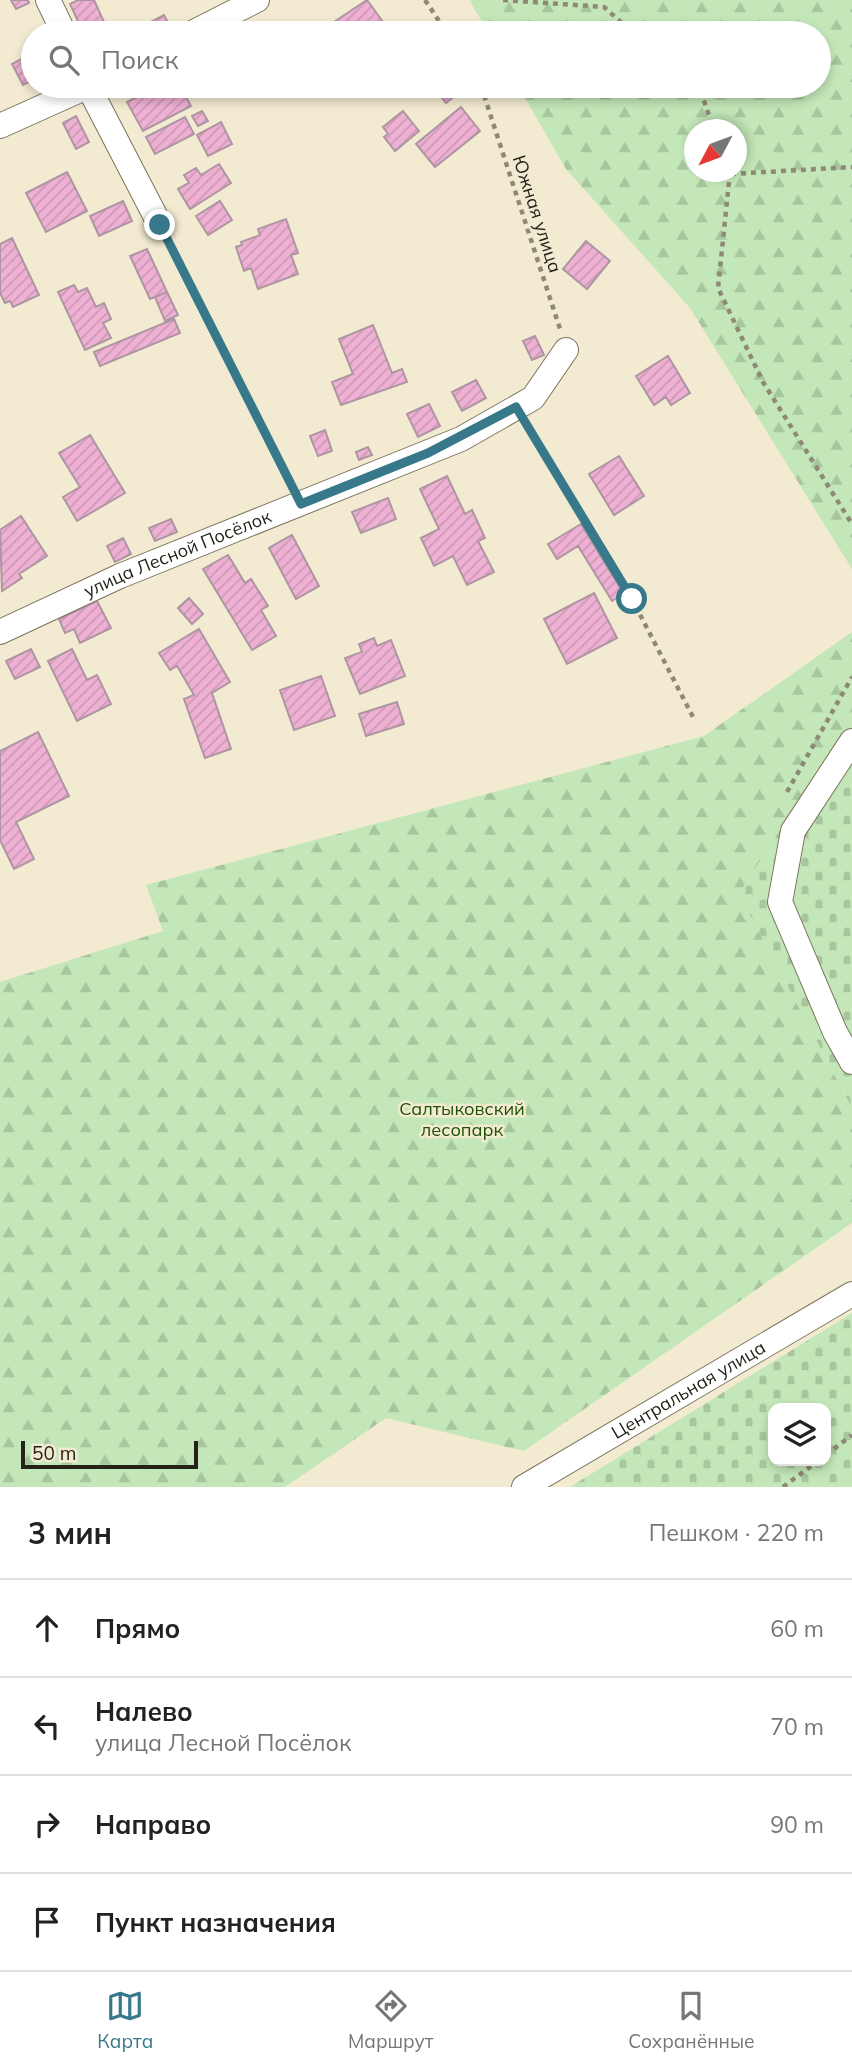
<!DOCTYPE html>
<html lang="ru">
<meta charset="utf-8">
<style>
body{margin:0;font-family:Mulish,sans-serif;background:#f2f2f2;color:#222}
.controls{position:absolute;right:21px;bottom:21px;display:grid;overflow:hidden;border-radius:14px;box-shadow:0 4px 10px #0003}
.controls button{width:63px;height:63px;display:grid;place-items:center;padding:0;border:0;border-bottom:2px solid #e0e0e0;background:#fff;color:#222;font:35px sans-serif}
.compass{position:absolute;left:684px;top:119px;width:63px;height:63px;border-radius:50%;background:#fff;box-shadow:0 4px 10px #0003;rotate:229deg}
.scale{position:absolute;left:21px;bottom:18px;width:177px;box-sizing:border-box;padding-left:7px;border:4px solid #252219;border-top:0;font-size:19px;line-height:24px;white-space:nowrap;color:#252219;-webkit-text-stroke:5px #f2ebd1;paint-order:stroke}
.stop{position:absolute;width:21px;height:21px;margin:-16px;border:5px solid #37798a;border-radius:50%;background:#fff}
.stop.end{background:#37798a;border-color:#fff;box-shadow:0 2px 7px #0008}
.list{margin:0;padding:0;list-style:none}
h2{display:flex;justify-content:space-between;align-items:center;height:91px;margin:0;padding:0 28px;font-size:30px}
h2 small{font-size:23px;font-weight:400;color:#767676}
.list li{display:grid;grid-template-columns:46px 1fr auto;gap:21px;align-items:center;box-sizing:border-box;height:98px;padding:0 28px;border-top:2px solid #e0e0e0}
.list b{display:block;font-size:26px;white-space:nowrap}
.list p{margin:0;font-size:23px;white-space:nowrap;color:#767676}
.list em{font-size:23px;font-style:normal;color:#767676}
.icon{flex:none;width:38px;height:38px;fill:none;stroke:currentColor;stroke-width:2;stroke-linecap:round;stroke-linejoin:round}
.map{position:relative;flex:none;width:852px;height:1487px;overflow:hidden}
.search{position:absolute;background:#fff;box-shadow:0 4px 10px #0003;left:21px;right:21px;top:21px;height:77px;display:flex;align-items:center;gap:18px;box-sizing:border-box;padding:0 24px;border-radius:38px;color:#767676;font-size:26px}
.sheet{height:483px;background:#fff}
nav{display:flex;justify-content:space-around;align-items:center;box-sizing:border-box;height:98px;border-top:2px solid #e0e0e0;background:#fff;font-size:19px;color:#767676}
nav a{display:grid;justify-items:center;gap:4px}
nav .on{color:#37798a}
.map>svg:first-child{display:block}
.forest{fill:url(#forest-firs);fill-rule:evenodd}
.cemetery{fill:url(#cemetery-stones);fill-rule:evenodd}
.building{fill:url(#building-hatch);stroke:#ae95a2;stroke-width:2}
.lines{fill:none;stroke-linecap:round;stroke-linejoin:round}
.minor-casing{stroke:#7b745d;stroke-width:26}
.path{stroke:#8e8977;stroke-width:4.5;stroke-dasharray:5 5;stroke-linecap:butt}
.minor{stroke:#fff;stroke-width:24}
.route{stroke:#37798a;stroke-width:9}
.labels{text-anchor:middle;stroke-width:5;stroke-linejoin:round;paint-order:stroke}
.street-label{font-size:18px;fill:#252219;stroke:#f2ebd1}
.park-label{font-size:18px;fill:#1f5207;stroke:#f2ebd1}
</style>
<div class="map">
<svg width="852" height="1487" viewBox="0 0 852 1487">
<defs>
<pattern id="forest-firs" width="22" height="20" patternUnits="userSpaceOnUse" patternTransform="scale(1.75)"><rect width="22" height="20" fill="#c3e7b8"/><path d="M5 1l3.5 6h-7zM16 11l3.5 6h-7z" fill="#a7c69e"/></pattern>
<pattern id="cemetery-stones" width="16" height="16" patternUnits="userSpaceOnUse" patternTransform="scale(1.75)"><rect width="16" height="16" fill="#c3e7b8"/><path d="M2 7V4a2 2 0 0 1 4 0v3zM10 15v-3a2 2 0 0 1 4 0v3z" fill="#a7c69e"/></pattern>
<pattern id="building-hatch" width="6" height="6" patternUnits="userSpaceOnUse" patternTransform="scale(1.75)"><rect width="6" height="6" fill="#efb1d3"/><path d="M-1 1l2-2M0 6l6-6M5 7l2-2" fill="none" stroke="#cd98b5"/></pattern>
</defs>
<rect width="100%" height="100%" fill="#f2ebd1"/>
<path class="forest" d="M470 0H852V569L690 308 566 169 518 86H819V33H488ZM694 130H736V172H694Z
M852 632V718L739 894 852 1108V1223L524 1451 386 1418 285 1487H0V982L163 931 146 885 704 736Z"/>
<path class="cemetery" d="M852 717V1108L739 894Z
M852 1313V1487H570ZM773 1408H826V1461H773Z"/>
<path class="building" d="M11 0H28L29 3 16 9Z
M78 0H94L104 22 83 32 70 4Z
M367 0 391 33H338L331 24Z
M164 15 169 25 154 33H146L143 26Z
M33 53V80L23 85 12 64Z
M158 86H180L191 106 143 131 127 102Z
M433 86H465L466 87 446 103Z
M461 107 480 131 435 167 416 144Z
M202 111 208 121 198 126 192 116Z
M403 111 419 131 395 151 384 137 388 134 383 127Z
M76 116 89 142 76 149 63 123Z
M185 117 194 134 155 154 146 137Z
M221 122 232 144 208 156 197 135Z
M219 164 231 183 190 209 178 189 189 183 184 175 196 168 201 175Z
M67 172 87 211 46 232 26 193Z
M123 201 132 221 99 236 90 216Z
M220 201 232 220 208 235 196 216Z
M286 219 298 253 291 255 298 274 258 289 251 268 244 271 236 247 242 245 241 242 260 235 258 229Z
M12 238 39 295 13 307 10 301 5 303 0 293V244Z
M586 241 610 261 587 289 563 269Z
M147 249 167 292 150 299 130 256Z
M74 285 78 292 87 288 96 307 104 303 111 319 103 323 111 338 85 350 58 292Z
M167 292 178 315 165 321 155 297Z
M174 319 180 333 100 366 94 352Z
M373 325 392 373 402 369 407 382 341 405 332 382 353 374 339 339Z
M535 336 544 355 532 360 523 341Z
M668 356 690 393 671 405 666 397 654 405 636 376Z
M476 380 486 398 462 411 452 392Z
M429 404 440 426 418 437 407 414Z
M325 430 332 451 318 456 310 436Z
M90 435 125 493 77 521 63 497 80 487 59 453Z
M368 447 372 455 359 460 356 452Z
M619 456 644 496 614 515 589 474Z
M447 476 465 514 472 510 485 538 478 541 494 572 467 585 453 556 434 566 421 538 439 529 420 489Z
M388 498 396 519 361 533 352 512Z
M21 516 47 556 19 574 22 578 2 591 0 530Z
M171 519 177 532 155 541 149 528Z
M581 524 624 594 612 601 578 546 557 559 548 544Z
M292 535 319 586 296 599 269 548Z
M123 538 131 554 115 562 107 546Z
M228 555 245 583 251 579 268 606 261 610 276 636 252 650 203 569Z
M594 593 617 638 567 664 544 619Z
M189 598 203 614 192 624 178 608Z
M97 601 111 628 80 643 74 629 65 633 59 619Z
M199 629 230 682 212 693 231 749 205 758 184 699 194 695 177 666 170 670 159 653Z
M374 638 377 646 391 640 405 676 360 694 345 658 362 652 359 644Z
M31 649 40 667 15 679 6 661Z
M72 649 87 680 97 675 111 704 77 721 48 661Z
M321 676 335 716 294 730 280 690Z
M397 702 404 724 366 736 359 714Z
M38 732 69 796 16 822 34 859 14 869 0 840V751Z"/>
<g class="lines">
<g class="minor-casing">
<g id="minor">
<path d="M48 0 64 33"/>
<path d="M192 33 257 0"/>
<path d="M88 86 160 225"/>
<path d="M0 126 89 86"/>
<path id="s1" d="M0 632 120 576 461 439 533 398 566 350"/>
<path d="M852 741 793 831 780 902 835 1032 852 1062"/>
<path id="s2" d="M524 1487 852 1294"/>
</g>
</g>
<path class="path" d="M425 0 447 33
M503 0 604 7 633 33
M481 86 560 329
M691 86 702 95 714 130
M730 172 718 288 763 382 852 524
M731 174 852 167
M170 245 291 484
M527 426 632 599 694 719
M787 792 852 677
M826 1455 852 1435
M783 1487 818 1461"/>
<use href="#minor" class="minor"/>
</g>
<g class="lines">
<path class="route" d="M160 225 301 504 428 453 516 407 632 599"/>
</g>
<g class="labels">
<g class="street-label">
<text transform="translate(537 214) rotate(72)" y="6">Южная улица</text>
<text dy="6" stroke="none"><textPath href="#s1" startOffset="194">улица Лесной Посёлок</textPath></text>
<text dy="6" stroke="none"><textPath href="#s2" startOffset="191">Центральная улица</textPath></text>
</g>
<g class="park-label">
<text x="462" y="1115">Салтыковский<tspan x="462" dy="21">лесопарк</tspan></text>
</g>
</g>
</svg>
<div class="controls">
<button><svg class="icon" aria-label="layers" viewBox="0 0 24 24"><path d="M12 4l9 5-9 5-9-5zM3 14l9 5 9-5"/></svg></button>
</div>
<svg class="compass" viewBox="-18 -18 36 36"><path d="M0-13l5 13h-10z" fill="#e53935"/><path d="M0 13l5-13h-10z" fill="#767676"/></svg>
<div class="scale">50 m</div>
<div class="stop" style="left:632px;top:599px"></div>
<div class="stop end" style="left:160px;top:225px"></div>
<div class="search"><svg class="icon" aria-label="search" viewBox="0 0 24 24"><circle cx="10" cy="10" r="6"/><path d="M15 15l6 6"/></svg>Поиск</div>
</div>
<section class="sheet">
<h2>3 мин<small>Пешком · 220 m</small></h2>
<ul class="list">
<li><svg class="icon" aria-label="ahead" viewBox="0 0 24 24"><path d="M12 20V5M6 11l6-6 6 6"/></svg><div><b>Прямо</b></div><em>60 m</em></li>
<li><svg class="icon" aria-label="left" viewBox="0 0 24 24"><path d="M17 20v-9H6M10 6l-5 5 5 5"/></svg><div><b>Налево</b><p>улица Лесной Посёлок</p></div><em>70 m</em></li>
<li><svg class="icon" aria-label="right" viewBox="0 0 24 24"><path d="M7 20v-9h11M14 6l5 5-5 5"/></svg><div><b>Направо</b></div><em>90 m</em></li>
<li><svg class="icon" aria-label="arrive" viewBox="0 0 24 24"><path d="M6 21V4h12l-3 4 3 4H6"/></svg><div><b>Пункт назначения</b></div></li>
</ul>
</section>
<nav>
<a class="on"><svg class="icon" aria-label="map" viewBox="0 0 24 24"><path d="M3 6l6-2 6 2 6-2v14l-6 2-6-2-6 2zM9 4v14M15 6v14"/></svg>Карта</a>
<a><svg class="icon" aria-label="directions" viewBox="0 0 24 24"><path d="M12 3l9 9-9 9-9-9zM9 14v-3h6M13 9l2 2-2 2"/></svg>Маршрут</a>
<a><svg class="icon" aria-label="saved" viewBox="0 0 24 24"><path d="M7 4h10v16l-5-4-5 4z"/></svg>Сохранённые</a>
</nav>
